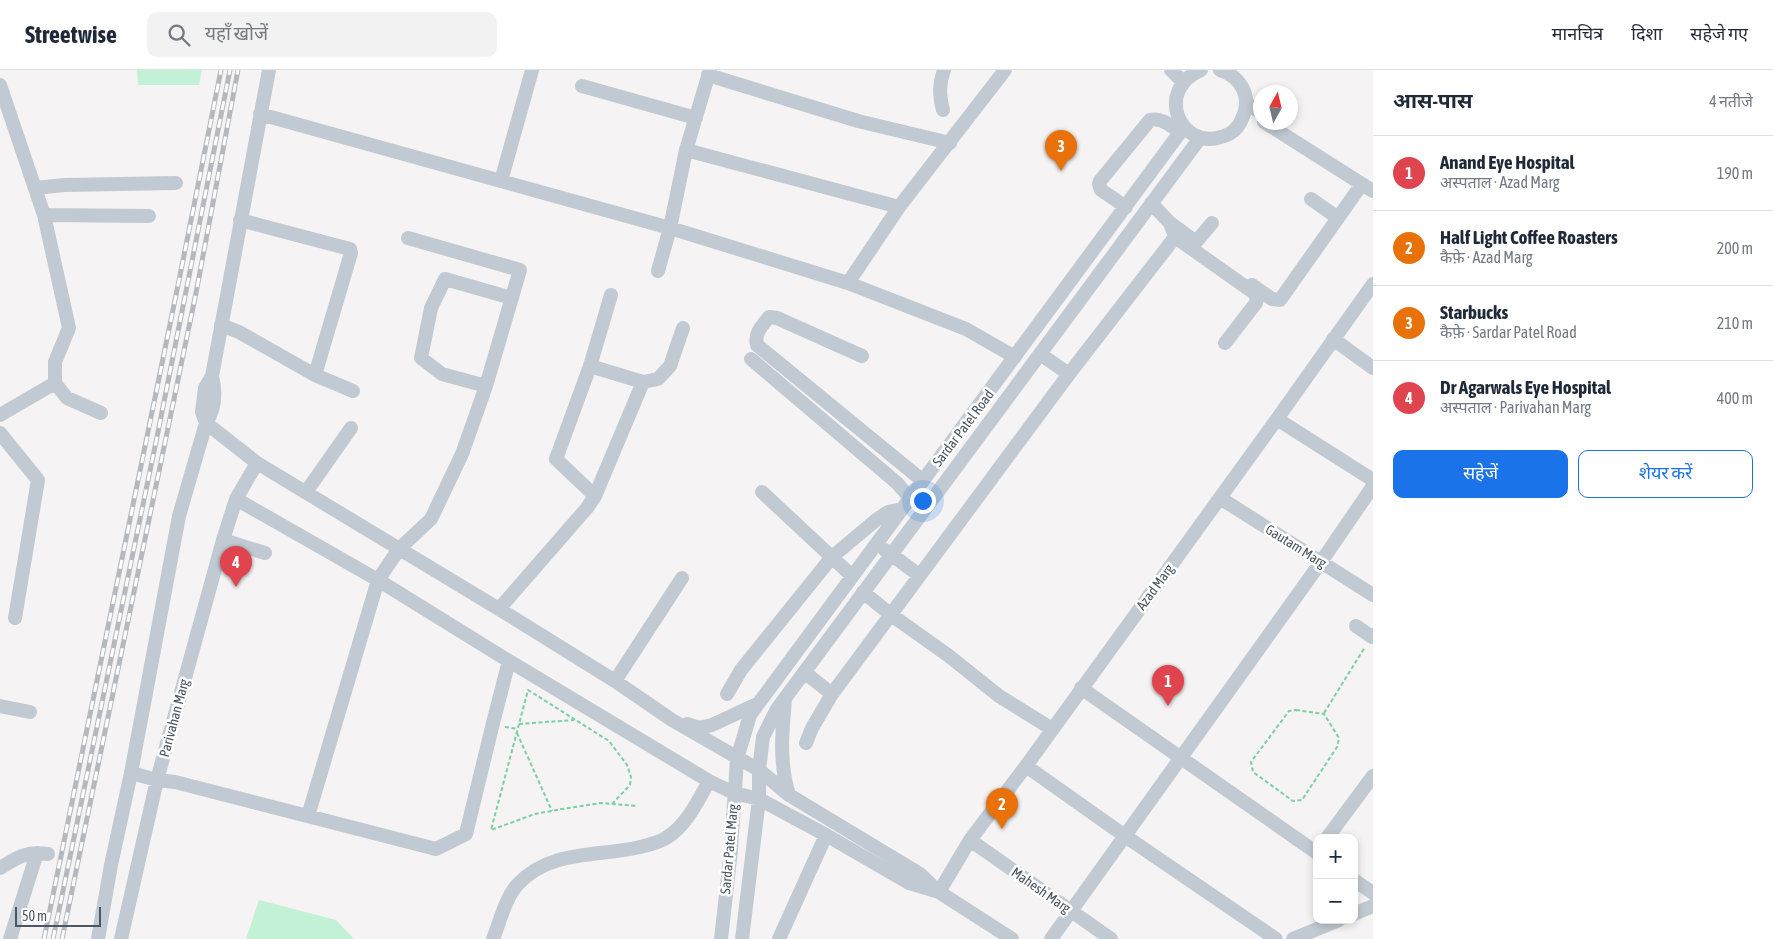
<!DOCTYPE html>
<html lang="hi">
<meta charset="utf-8">
<style>
body{margin:0;font-family:"Asap Condensed","Noto Sans Devanagari",sans-serif;background:#f2f2f3;color:#1f2937}
.controls{position:absolute;right:15px;bottom:15px;display:grid;overflow:hidden;border-radius:10px;box-shadow:0 2px 8px #0003}
.controls button{width:45px;height:45px;display:grid;place-items:center;padding:0;border:0;border-bottom:1px solid #e0e1e3;background:#fff;color:#1f2937;font:25px sans-serif}
.compass{position:absolute;left:1253px;top:15px;width:45px;height:45px;border-radius:50%;background:#fff;box-shadow:0 2px 8px #0003;rotate:8deg}
.scale{position:absolute;left:15px;bottom:12px;width:86px;box-sizing:border-box;padding-left:5px;border:2px solid #4a5661;border-top:0;font-size:14px;line-height:18px;white-space:nowrap;color:#4a5661;-webkit-text-stroke:4px #fff;paint-order:stroke}
.you{position:absolute;left:922px;top:430px;width:18px;height:18px;margin:-12px;border:4px solid #fff;border-radius:50%;background:#1a73e8;box-shadow:0 0 0 8px #1a73e833}
.badge{display:grid;place-items:center;width:32px;height:32px;border-radius:50%;background:#1a73e8;color:#fff;font-size:16px;font-weight:700}
.pin{position:absolute;translate:-50% -41px;filter:drop-shadow(0 1px 2px #0008)}
.pin::after{content:'';position:absolute;top:26px;width:18px;height:15px;background:inherit;clip-path:polygon(0 0,100% 0,50% 100%)}
.list{margin:0;padding:0;list-style:none}
h2{display:flex;justify-content:space-between;align-items:center;height:65px;margin:0;padding:0 20px;font-size:21px}
h2 small{font-size:16px;font-weight:400;color:#747a83}
.list li{display:grid;grid-template-columns:32px 1fr auto;gap:15px;align-items:center;box-sizing:border-box;height:75px;padding:0 20px;border-top:1px solid #e0e1e3}
.list b{display:block;font-size:19px;white-space:nowrap}
.list p{margin:0;font-size:16px;white-space:nowrap;color:#747a83}
.list em{font-size:16px;font-style:normal;color:#747a83}
.actions{display:flex;gap:10px;padding:15px 20px}
.actions a{flex:1;padding:11px 0;border:1px solid #1a73e8;border-radius:10px;text-align:center;font-size:18px;color:#1a73e8}
.actions .main{background:#1a73e8;color:#fff}
.icon{flex:none;width:28px;height:28px;fill:none;stroke:currentColor;stroke-width:2;stroke-linecap:round;stroke-linejoin:round}
.map{position:relative;flex:none;width:1373px;height:869px;overflow:hidden}
header{display:flex;align-items:center;gap:30px;box-sizing:border-box;height:70px;padding:0 25px;background:#fff;border-bottom:1px solid #e0e1e3}
header strong{font-size:24px}
nav{display:flex;gap:28px;margin-inline-start:auto;font-size:18px}
.search{width:350px;height:45px;background:#f2f2f3;display:flex;align-items:center;gap:12px;box-sizing:border-box;padding:0 18px;border-radius:10px;color:#747a83;font-size:19px}
main{display:flex}
aside{flex:1;background:#fff}
.map>svg:first-child{display:block}
.green{fill:#c3f1d5}
.lines{fill:none;stroke-linecap:round;stroke-linejoin:round}
.path{stroke:#7ad0a6;stroke-width:2;stroke-dasharray:4 2.5;stroke-linecap:butt}
.minor{stroke:#c1cad2;stroke-width:14}
.rail-casing{stroke:#b5b8bd;stroke-width:5}
.rail{stroke:#fff;stroke-width:3;stroke-dasharray:9;stroke-linecap:butt}
.labels{text-anchor:middle;stroke-width:5;stroke-linejoin:round;paint-order:stroke}
.street-label{font-size:14px;fill:#4a5661;stroke:#fff}
</style>
<header>
<strong>Streetwise</strong>
<div class="search"><svg class="icon" aria-label="search" viewBox="0 0 24 24"><circle cx="10" cy="10" r="6"/><path d="M15 15l6 6"/></svg>यहाँ खोजें</div>
<nav><a>मानचित्र</a><a>दिशा</a><a>सहेजे गए</a></nav>
</header>
<main>
<div class="map">
<svg width="1373" height="869" viewBox="0 0 1373 869">
<rect width="100%" height="100%" fill="#f5f3f3"/>
<path class="green" d="M137 0H202L199 15H138Z
M259 830 336 850 354 869H246Z"/>
<g class="lines">
<path class="path" d="M1296 640 1324 644 1339 668 1337 677 1302 730 1293 731 1253 702 1251 692 1289 641Z
M1324 643 1365 577
M519 654 574 650
M505 657 518 659
M517 663 552 741
M612 734 630 715 631 707 627 695 609 671 528 620 491 760 535 744 562 739 601 733 637 736"/>
<path class="minor" d="M269 0 212 306 205 318 202 342 206 353 257 393 499 539 615 611 672 650 759 700 789 725 920 804 939 822 1012 869
M1171 0 1183 12
M1201 0C1154 20 1180 80 1221 67 1229 65 1237 60 1241 51 1246 41 1248 29 1243 19 1238 9 1230 3 1220 0
M708 5 858 51 950 73
M0 15 44 145 69 258 55 292V313L67 328 101 343
M582 16 696 48
M1246 33 1260 42
M943 40C939 25 939 14 944 0
M260 44 670 158 848 213 966 259 1015 287
M1264 52 1373 121
M686 80 899 137
M501 111 532 0
M35 118 65 115 176 113
M1311 129 1338 148
M1151 133 1170 153 1173 161
M1126 137 1101 120 1099 114 1100 111 1150 50C1161 47 1171 56 1181 62
M44 145 149 146
M240 150 350 179 351 183 315 305
M1170 153 1192 169
M1196 172 1212 153
M658 201 670 158 686 80 710 0
M848 213 899 137 1005 0
M1252 215 1272 229 1280 230 1362 114
M221 255 239 262 315 305 353 321
M1333 269 1373 298
M1040 284 1069 304
M862 286 777 248 769 247C762 256 754 263 757 275L923 411
M751 289 897 413 910 428
M643 312 658 309 670 296 683 258
M486 316 442 304 421 288 431 238 445 209 512 228
M0 345 55 313
M1277 349 1373 410
M0 363 38 410 15 548
M306 422 351 358
M762 422 852 506
M595 426 556 389 590 296 611 225
M1220 428 1373 525
M236 429 378 510 509 591 709 711 734 723 759 729 826 765 909 813 936 821
M223 470 265 483
M885 480 919 505
M863 522 890 544 949 586 999 626 1052 659
M499 539 587 438 595 426 643 312 590 296
M1356 556 1372 567 1373 565
M804 602 832 624
M615 611 682 508
M1081 618 1317 783
M727 624 741 600 832 487 876 450 888 442 902 439
M785 630C782 662 779 693 789 725
M0 636 30 642
M687 654 699 658 712 655 759 633
M806 673 812 658 832 624 1069 304 1175 167 1253 222 1257 226 1256 233 1225 273
M1026 696 1125 766 1276 869
M131 703 157 710 175 712 436 779 466 764 493 653 509 591
M308 746 378 510 399 479 431 449 462 384 486 316 520 200 408 168
M1327 768 1373 706
M970 770 1111 869
M0 798C18 787 26 781 48 784
M1354 810 1373 823
M939 822 970 770 1026 696 1277 349 1373 214
M1354 844 1373 836
M10 869 37 783
M98 869 111 795 131 703 179 446 206 353C215 339 216 322 212 306
M121 869 157 710 223 470 236 429 257 393
M493 869C500 852 505 828 518 814 551 779 599 787 640 777 648 775 658 773 666 768 686 756 698 731 709 711
M721 869 731 780 737 689 750 645 1184 57
M742 869 759 729V700L763 667 777 639 1200 68
M779 869 826 765
M1051 869 1321 492 1373 416
M1293 869 1339 850"/>
<g class="rail-casing">
<path id="rail" d="M44 869C103 579 164 290 221 0
M53 869 157 367 230 0
M62 869 196 223 238 0"/>
</g>
<use href="#rail" class="rail"/>
</g>
<g class="labels">
<g class="street-label">
<text transform="translate(963 358) rotate(-53)" y="5">Sardar Patel Road</text>
<text transform="translate(1296 476) rotate(32)" y="5">Gautam Marg</text>
<text transform="translate(1155 517) rotate(-54)" y="5">Azad Marg</text>
<text transform="translate(174 648) rotate(-75)" y="5">Parivahan Marg</text>
<text transform="translate(729 779) rotate(-85)" y="5">Sardar Patel Marg</text>
<text transform="translate(1041 820) rotate(35)" y="5">Mahesh Marg</text>
</g>
</g>
</svg>
<div class="controls">
<button>+</button>
<button>−</button>
</div>
<svg class="compass" viewBox="-18 -18 36 36"><path d="M0-13l5 13h-10z" fill="#e53935"/><path d="M0 13l5-13h-10z" fill="#747a83"/></svg>
<div class="scale">50 m</div>
<div class="you"></div>
<div class="pin badge" style="left:1168px;top:636px;background:#e0444e">1</div>
<div class="pin badge" style="left:1002px;top:759px;background:#e8710a">2</div>
<div class="pin badge" style="left:1061px;top:101px;background:#e8710a">3</div>
<div class="pin badge" style="left:236px;top:517px;background:#e0444e">4</div>
</div>
<aside>
<h2>आस-पास<small>4 नतीजे</small></h2>
<ul class="list">
<li><span class="badge" style="background:#e0444e">1</span><div><b>Anand Eye Hospital</b><p>अस्पताल · Azad Marg</p></div><em>190 m</em></li>
<li><span class="badge" style="background:#e8710a">2</span><div><b>Half Light Coffee Roasters</b><p>कैफ़े · Azad Marg</p></div><em>200 m</em></li>
<li><span class="badge" style="background:#e8710a">3</span><div><b>Starbucks</b><p>कैफ़े · Sardar Patel Road</p></div><em>210 m</em></li>
<li><span class="badge" style="background:#e0444e">4</span><div><b>Dr Agarwals Eye Hospital</b><p>अस्पताल · Parivahan Marg</p></div><em>400 m</em></li>
</ul>
<div class="actions"><a class="main">सहेजें</a><a>शेयर करें</a></div>
</aside>
</main>
